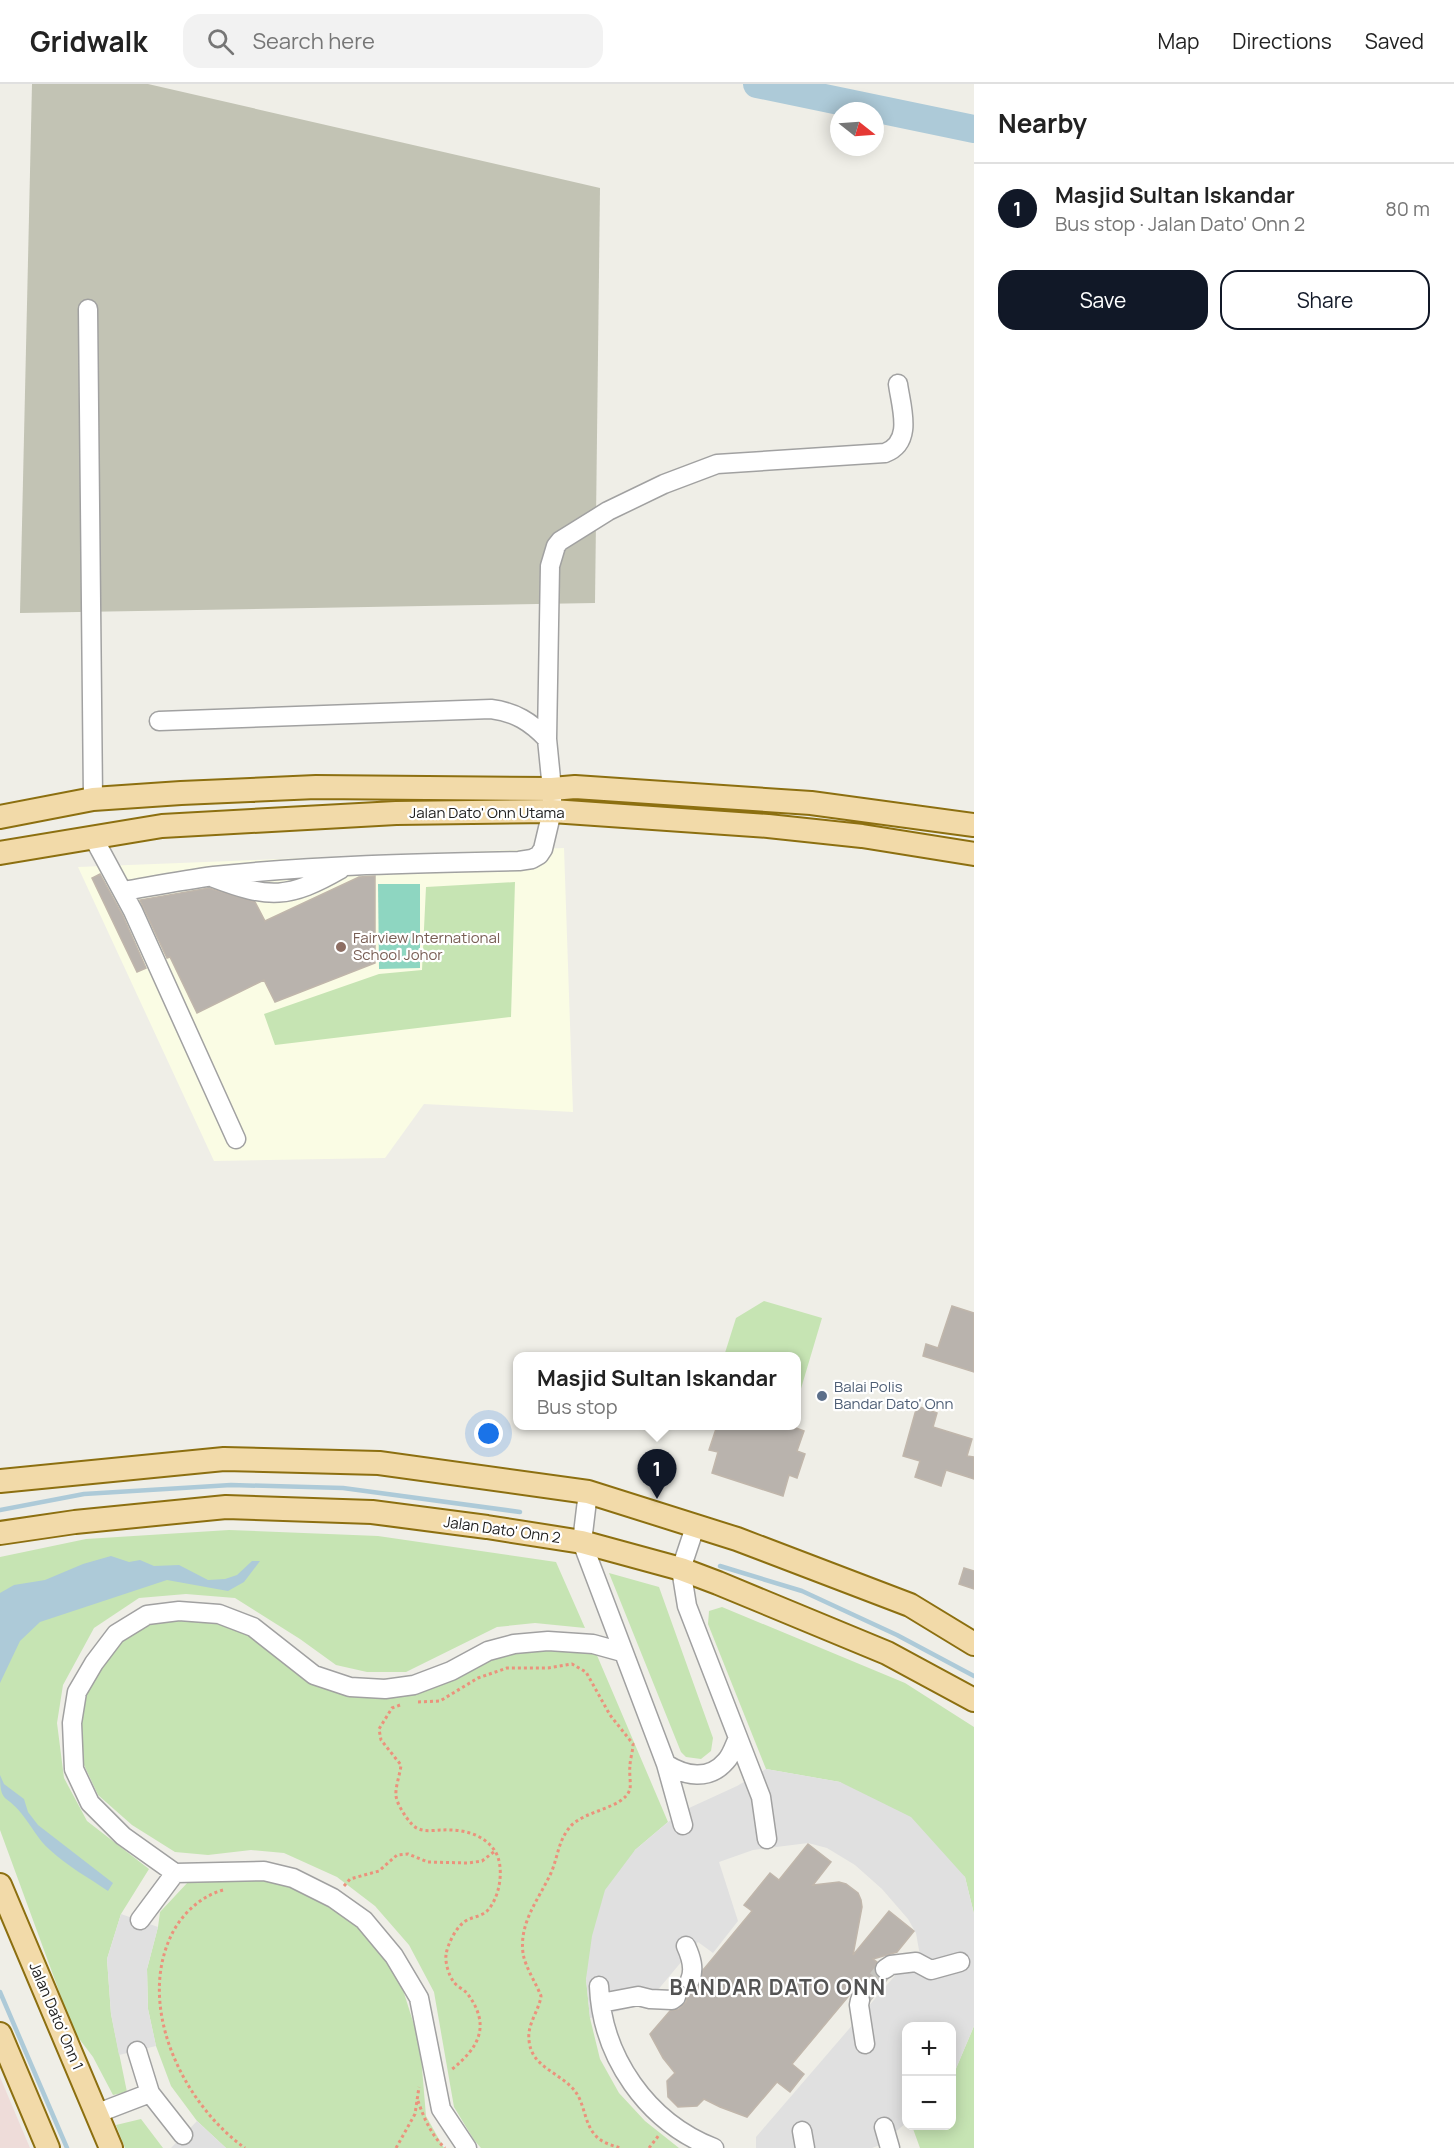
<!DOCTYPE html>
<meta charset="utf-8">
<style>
body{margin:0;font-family:Manrope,sans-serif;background:#f2f2f2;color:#222}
.controls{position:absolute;right:18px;bottom:18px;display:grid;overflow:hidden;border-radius:12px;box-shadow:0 3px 15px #0003}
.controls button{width:54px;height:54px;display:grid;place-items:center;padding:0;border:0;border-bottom:2px solid #e0e0e0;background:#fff;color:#222;font:30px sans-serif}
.compass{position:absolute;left:830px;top:18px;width:54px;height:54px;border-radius:50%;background:#fff;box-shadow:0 3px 15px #0003;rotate:107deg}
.you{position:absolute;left:489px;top:1350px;width:21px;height:21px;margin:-15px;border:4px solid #fff;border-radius:50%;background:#1a73e8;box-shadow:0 0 0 9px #1a73e833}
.badge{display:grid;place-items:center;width:39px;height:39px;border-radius:50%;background:#111827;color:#fff;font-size:20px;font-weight:700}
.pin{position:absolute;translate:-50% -50px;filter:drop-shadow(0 2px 3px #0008)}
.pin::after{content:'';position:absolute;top:32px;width:21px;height:18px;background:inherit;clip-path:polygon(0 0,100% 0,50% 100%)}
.popup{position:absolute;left:513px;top:1268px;width:288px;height:78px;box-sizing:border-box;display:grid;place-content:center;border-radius:12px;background:#fff;filter:drop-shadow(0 2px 4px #0005);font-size:20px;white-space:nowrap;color:#767676}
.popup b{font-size:22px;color:#222}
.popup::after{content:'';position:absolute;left:50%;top:100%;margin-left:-12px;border:12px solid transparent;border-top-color:#fff}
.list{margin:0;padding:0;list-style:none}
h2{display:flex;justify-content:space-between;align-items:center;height:78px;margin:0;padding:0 24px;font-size:26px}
h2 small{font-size:20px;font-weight:400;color:#767676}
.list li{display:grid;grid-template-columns:39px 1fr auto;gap:18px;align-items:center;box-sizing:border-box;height:90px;padding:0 24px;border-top:2px solid #e0e0e0}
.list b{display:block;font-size:22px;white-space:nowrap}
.list p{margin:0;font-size:20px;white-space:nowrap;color:#767676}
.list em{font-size:20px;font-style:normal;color:#767676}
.actions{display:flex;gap:12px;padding:18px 24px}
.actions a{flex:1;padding:14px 0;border:2px solid #111827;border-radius:18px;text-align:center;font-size:21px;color:#111827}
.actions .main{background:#111827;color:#fff}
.icon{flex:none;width:33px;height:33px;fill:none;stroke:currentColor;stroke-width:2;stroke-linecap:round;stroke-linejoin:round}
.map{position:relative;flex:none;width:974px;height:2064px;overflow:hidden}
header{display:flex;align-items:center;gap:36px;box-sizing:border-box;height:84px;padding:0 30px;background:#fff;border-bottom:2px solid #e0e0e0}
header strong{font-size:28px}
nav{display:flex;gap:33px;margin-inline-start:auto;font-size:21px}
.search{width:420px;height:54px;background:#f2f2f2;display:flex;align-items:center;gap:15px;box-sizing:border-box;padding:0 21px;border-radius:18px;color:#767676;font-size:22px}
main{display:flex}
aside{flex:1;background:#fff}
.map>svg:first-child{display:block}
.commercial{fill:#eedcd9}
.education{fill:#fafce4}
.construction{fill:#c2c3b4}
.grass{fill:#c6e4b3}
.pitch{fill:#8ed6c1}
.parking{fill:#e0e0e0}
.water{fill:#adcad8}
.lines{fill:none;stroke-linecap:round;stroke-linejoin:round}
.stream{stroke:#adcad8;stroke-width:4.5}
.river{stroke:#adcad8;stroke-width:28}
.building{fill:#b9b3ad;stroke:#c0b6ab;stroke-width:1.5}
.minor-tunnel{stroke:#c6c5bf;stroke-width:18;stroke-dasharray:18 9;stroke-linecap:butt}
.minor-casing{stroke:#a1a1a1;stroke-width:21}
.major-casing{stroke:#8c6f10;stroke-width:26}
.path{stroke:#eb927c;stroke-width:3;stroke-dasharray:3 3;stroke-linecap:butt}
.minor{stroke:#fff;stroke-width:18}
.major{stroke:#f2daa9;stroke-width:22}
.education-dot{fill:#8d6e63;stroke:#fff;stroke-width:2}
.service-dot{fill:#5c6f8a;stroke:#fff;stroke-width:2}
.labels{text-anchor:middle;stroke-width:4.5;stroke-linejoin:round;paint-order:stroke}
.street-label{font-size:15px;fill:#202020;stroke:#fff}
.education-label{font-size:15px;fill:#785e54;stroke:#fff;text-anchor:start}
.service-label{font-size:15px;fill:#4e5e75;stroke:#fff;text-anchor:start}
.district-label{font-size:21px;font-weight:bold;letter-spacing:1.5px;fill:#535353;stroke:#fff}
</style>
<header>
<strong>Gridwalk</strong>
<div class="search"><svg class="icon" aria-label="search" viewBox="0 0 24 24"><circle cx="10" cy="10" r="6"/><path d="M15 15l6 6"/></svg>Search here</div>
<nav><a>Map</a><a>Directions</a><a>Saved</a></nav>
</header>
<main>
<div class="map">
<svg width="974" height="2064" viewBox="0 0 974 2064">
<rect width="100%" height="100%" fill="#efeee7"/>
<path class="commercial" d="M0 1993 30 2064H0Z"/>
<path class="education" d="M564 764 573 1028 424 1020 385 1074 214 1077 78 783Z"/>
<path class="construction" d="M32 0H148L600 104 595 519 20 529Z"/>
<path class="grass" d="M515 798 511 933 275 961 264 930 379 890 422 886 426 803Z
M764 1217 822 1234 797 1318 796 1272H724L736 1234Z
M229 1446 378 1452 556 1478 585 1544 535 1539 497 1543 406 1588H367L336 1581 300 1555 235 1514 186 1510 139 1514 94 1544 63 1601 57 1639 64 1694 87 1737 149 1785 121 1830 107 1875 111 1930 127 2008 113 2011 93 1973 74 1948 0 1746V1473L86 1455Z
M609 1489 659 1503 713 1654 711 1667 701 1675 686 1673 681 1668Z
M722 1523 905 1599 974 1643V1830L965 1793 840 1698 766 1685 708 1540 709 1527Z
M140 1533 238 1540 306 1590 410 1600 485 1565 593 1562 668 1738 635 1766 586 1895 590 1934 600 1975 619 2009 645 2037 679 2064H481L474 2056 454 2023 434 1908 409 1861 375 1822 337 1793 284 1769 251 1766 208 1771 175 1768 132 1741 98 1711 84 1681 78 1640 93 1578Z
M227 1790 305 1802 357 1841 399 1893 420 1960 426 2032 444 2064H226L197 2037 171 2002 156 1962 148 1925 147 1885 158 1843 160 1828 189 1797Z
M974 1942V2064H920L912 2042H952V1994Z
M141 2035 163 2064H125L116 2041Z"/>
<path class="pitch" d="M378 800H420V884L379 885Z"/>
<path class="parking" d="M766 1685 840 1698 911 1733 965 1793 974 1830V1942L952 1994V1942H906V2039L880 2061 872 2064H756V2053L898 1888 920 1872 916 1849 908 1835 882 1805 855 1781 827 1764 808 1759 753 1766 719 1778 738 1837 713 1869 698 1858 646 1920 590 1934 586 1895 592 1852 605 1806 635 1766 668 1738 689 1724 737 1702Z
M121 1830 158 1843 147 1885 148 1925 156 1962 119 1971 111 1930 107 1875Z
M197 2037 226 2064H171Z"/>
<path class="water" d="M111 1472 129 1478 140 1476 154 1482 179 1481 208 1496 225 1495 237 1491 252 1477H260L244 1498 228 1507 167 1496 40 1538 20 1557 0 1599V1509L14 1501 45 1496 83 1480Z
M0 1691 4 1700 24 1715 28 1728 38 1741 113 1799 108 1807C89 1794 67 1782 50 1766 38 1756 31 1741 21 1729 6 1710 0 1720 0 1691Z"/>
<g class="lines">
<path class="stream" d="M0 1426 84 1410 231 1401 343 1404 520 1428
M720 1482 802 1507 897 1551 974 1592
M0 1908 67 2064"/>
<path class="river" d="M757 0 974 45"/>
</g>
<path class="building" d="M100 790 123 832 146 884 137 888 92 794Z
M375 792V879L275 918 264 896 197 929 170 873 167 874 140 816 209 804 255 818 265 837 359 793Z
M952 1222 974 1229V1288L923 1272 926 1260 938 1264Z
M917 1322 937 1329 933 1343 972 1355 967 1372 974 1373V1395L946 1386 941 1402 915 1393 920 1377 903 1372Z
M727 1341H788L804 1347 797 1367 805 1370 797 1394 789 1391 783 1412 712 1389 718 1368 709 1366 717 1342 726 1344Z
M964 1484 974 1487V1505L959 1500Z
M808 1760 831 1778 813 1801 839 1798 846 1800 858 1809 861 1816 862 1823 853 1871 889 1827 914 1847 897 1868 873 1875 877 1878 874 1885 875 1891 880 1895 886 1896 871 1915 868 1908 863 1905 852 1908 792 1980 804 1990 790 2008 777 1998 747 2033 720 2023 704 2015 697 2022 678 2023 668 2013 667 1997 675 1989 663 1974 650 1950 670 1927 679 1925 686 1918 687 1911 682 1904 691 1907 698 1904 702 1895 703 1886 752 1827 744 1821 770 1789 779 1796Z"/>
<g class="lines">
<path class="minor-tunnel" d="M860 1916 885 1885"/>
<g class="minor-casing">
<path id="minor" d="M88 225 93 715
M159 637 491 625C515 628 531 638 547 655
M93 753 133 827 236 1055
M214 794C269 815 289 815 341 785
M124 807C153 802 184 796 214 792 315 781 417 779 519 777L532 775 539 771 543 765 552 727V705L547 655 550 482 556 462 560 457 608 427 664 400 717 380 885 369C914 358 901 323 898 300
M588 1408 582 1458 666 1680 683 1741
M695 1443 681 1485 687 1522 761 1713 767 1755
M666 1680C685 1692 709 1697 726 1677 731 1672 734 1663 737 1656
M140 1836 175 1789
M686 1862C691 1873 695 1885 690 1896
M885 1885 891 1881 916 1878 931 1886 960 1878
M599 1902C602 1973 647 2038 714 2064
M860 1916 859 1921 865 1960
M601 1919 638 1912 650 1915 672 1916 676 1913
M137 1967 150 2009 183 2051
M98 2029 150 2009
M884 2043 890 2064
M802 2047 805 2064
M467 2064 441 2025 419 1914 394 1872 364 1836 333 1814 293 1794 264 1787 175 1789 123 1752 90 1719 74 1685 72 1639 77 1608 94 1579 116 1550 147 1531 179 1527 219 1530 253 1543 314 1591 350 1603 385 1605 414 1601 451 1587 488 1567 514 1560 548 1557 593 1560 622 1568"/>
</g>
<g class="major-casing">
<path id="major" d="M0 733 93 715 181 709 316 703 552 705 575 703 811 719 974 741
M0 769 162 742 396 729 552 727 768 742 862 752 974 770
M0 1397 224 1375 379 1379 588 1408 737 1455 910 1521 974 1560
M0 1449 75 1438 226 1423 372 1428 487 1443 582 1458 681 1485 718 1499 887 1569 974 1616
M0 1801 111 2064
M0 1950 48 2064"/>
</g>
<path class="path" d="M418 1618 440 1617 478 1594 507 1584H548L572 1580 586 1588 610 1631 633 1660C633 1667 630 1675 630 1682 629 1689 631 1698 630 1705 624 1725 584 1726 570 1743 558 1757 558 1773 551 1789 539 1815 519 1838 523 1869 525 1883 536 1899 541 1912 539 1927 527 1940 529 1956 531 1985 564 1989 577 2010 585 2023 585 2041 596 2052 602 2059 612 2061 620 2064
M400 1621 392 1624 379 1645 381 1656 401 1681C400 1691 395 1703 396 1712 397 1719 402 1727 406 1733 410 1738 413 1743 419 1745 426 1748 435 1746 442 1746 461 1745 483 1749 495 1767 505 1783 500 1814 487 1827 481 1833 469 1833 463 1839 455 1845 447 1862 446 1871 445 1879 449 1891 453 1897 456 1902 463 1905 467 1909 491 1941 480 1963 451 1986
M344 1802 350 1795 379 1787 397 1771 408 1770 428 1778 468 1779 482 1777 495 1767
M223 1806C202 1812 185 1827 174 1846 134 1919 182 2019 245 2064
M418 2017C424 2034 431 2051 445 2064
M396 2064 415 2030 419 2003
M649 2064 659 2051"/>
<use href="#minor" class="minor"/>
<use href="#major" class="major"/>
</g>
<circle class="education-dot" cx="341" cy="863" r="6"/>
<circle class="service-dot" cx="822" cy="1312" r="6"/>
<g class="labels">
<g class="street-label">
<text x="487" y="734">Jalan Dato' Onn Utama</text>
<text transform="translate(502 1446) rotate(8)" y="5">Jalan Dato' Onn 2</text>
<text transform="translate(56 1932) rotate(67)" y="5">Jalan Dato' Onn 1</text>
</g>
<g class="education-label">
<text x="353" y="859">Fairview International<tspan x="353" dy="17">School Johor</tspan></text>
</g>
<g class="service-label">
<text x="834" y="1308">Balai Polis<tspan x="834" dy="17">Bandar Dato' Onn</tspan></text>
</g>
<g class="district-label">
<text x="778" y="1911">BANDAR DATO ONN</text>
</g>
</g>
</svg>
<div class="controls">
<button>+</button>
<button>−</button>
</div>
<svg class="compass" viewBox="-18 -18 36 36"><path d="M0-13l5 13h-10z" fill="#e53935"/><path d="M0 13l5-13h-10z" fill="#767676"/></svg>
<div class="you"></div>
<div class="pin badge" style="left:657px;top:1415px">1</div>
<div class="popup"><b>Masjid Sultan Iskandar</b>Bus stop</div>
</div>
<aside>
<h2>Nearby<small></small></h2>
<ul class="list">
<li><span class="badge">1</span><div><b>Masjid Sultan Iskandar</b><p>Bus stop · Jalan Dato' Onn 2</p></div><em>80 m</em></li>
</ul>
<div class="actions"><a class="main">Save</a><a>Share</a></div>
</aside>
</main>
